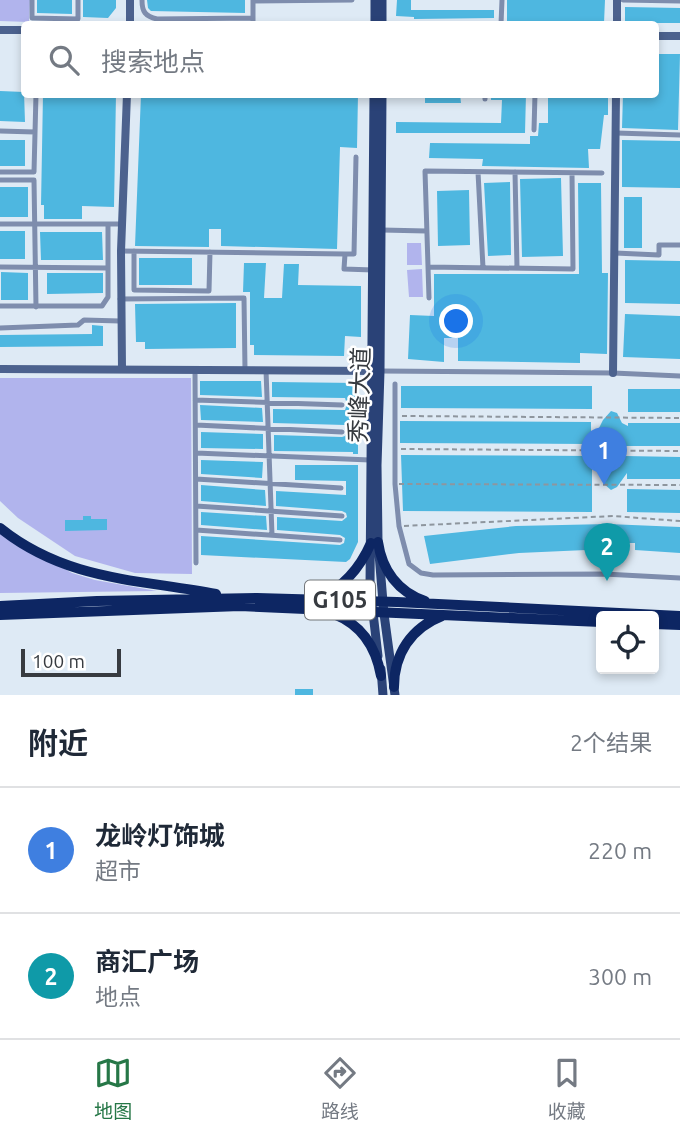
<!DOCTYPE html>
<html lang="zh">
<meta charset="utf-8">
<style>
body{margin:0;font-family:Ubuntu,"Noto Sans SC",sans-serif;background:#f6f6f7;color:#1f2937}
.controls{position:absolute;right:21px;bottom:21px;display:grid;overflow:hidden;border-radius:7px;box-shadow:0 4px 10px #0003}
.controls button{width:63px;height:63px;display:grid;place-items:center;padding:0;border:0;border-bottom:2px solid #e0e1e3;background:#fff;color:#1f2937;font:35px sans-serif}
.scale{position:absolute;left:21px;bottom:18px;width:100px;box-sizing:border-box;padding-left:7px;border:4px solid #373b40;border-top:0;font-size:19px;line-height:24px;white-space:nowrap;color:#373b40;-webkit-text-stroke:5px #fff;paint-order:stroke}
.you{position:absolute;left:457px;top:322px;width:24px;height:24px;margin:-18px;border:5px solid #fff;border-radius:50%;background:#1a73e8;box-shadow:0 0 0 10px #1a73e833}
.badge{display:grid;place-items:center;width:46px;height:46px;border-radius:50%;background:#267747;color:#fff;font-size:23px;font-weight:700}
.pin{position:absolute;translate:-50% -58px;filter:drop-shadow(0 2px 4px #0008)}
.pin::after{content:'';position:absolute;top:37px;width:24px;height:21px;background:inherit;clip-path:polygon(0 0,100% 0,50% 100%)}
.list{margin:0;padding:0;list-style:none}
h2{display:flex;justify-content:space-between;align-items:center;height:91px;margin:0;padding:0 28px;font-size:30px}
h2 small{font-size:23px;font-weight:400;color:#747a83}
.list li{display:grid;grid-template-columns:46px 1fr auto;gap:21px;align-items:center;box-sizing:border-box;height:126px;padding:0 28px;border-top:2px solid #e0e1e3}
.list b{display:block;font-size:26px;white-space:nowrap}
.list p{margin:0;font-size:23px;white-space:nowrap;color:#747a83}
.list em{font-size:23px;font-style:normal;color:#747a83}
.icon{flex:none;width:38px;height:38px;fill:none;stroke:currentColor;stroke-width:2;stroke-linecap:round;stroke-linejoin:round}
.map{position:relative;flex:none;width:680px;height:695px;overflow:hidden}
.search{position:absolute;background:#fff;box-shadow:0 4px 10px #0003;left:21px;right:21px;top:21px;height:77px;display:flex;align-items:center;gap:18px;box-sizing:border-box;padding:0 24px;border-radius:7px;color:#747a83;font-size:26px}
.sheet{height:343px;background:#fff}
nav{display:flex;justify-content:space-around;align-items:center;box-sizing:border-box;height:98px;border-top:2px solid #e0e1e3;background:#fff;font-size:19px;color:#747a83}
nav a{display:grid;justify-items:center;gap:4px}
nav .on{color:#267747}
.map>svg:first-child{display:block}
.green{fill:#b1b4ed}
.building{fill:#4eb7e0}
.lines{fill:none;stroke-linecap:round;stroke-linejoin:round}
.path{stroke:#8e969e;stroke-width:2;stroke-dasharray:5 3.5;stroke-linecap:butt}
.street{stroke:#7e8dad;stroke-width:5}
.secondary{stroke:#4c628e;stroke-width:8}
.primary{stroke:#2a4277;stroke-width:9}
.highway{stroke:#0d2663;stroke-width:10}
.labels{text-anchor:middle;stroke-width:5;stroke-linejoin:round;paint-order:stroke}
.shield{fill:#fff;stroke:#737679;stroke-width:2}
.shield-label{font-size:23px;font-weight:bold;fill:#373b40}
.street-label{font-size:24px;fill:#373b40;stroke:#fff}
</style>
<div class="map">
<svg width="680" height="695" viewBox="0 0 680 695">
<rect width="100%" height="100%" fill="#deeaf5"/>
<path class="green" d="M0 0H30L29 22 0 21Z
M407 243H421L422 265H407Z
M422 269 423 297H409L407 270Z
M0 378H191L192 574 135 573 75 556 18 518 0 501Z
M0 533 72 573 95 580 157 591 0 593Z"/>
<path class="building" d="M37 0H72V14L37 13Z
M83 0H116V8L108 18 83 17Z
M147 0H245V13L151 11 148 8Z
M397 0H411V10H494V18L414 19V17L396 16Z
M507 0H605L604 23 507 21Z
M625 7 680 8V23H625Z
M655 54H680L678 130 622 128 623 94H655Z
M0 91 24 92 25 122 0 121Z
M43 94H116L114 207 82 206V219H44V205H41Z
M141 94H358L357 148 340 147 337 249 221 246V229H209V247L135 246Z
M425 94H460L461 103H425Z
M491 94H526L525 133H396V122L501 123 502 100H491Z
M548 94H608V115H604L600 149H588L589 168 482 166 483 159 429 158 430 143 530 144V136H538L539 123H548Z
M0 140H25V166H0Z
M622 140 680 141V188L622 187Z
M561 178 563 256 522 257 520 179Z
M510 182 511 255 488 256 484 183Z
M578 183H601L602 273H608L607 354 580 353V363L458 361V338H444V362L408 359 410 315 434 316V274H579Z
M0 187H28V217H0Z
M469 190 470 245 438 246 437 191Z
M624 197H642V248H624Z
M0 231H25V259H0Z
M40 232H102L103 260H41Z
M139 258H192V285H139Z
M625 260 680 261V304L625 303Z
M244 263H266L264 298H282L284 264H299L298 285 361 286V337L345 336 344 356 254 355V345H250V292H243Z
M1 272 28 273V300H1Z
M47 273H103V293L47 294Z
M236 303V348L145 349V342H136L135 304Z
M625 314 680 316V359L623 357Z
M92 325 103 326V346L0 347V335L92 334Z
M200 381H261L262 397 200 395Z
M272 382 358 383V454H353V452L274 451V435L342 437 345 436 347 432 345 425 273 423V409L342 410H345L347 404 345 398 272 397Z
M401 386H592V409L401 408Z
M628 389H680V412H628Z
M200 405 262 408 263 422 201 420Z
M611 411 617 413 622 423 628 426V423H680V446H626L625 456 680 457V479H627V473L617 487 611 490 604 484 592 459V512L403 511 401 455 595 456V444L400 443V421L591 422V444L603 420Z
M201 432 263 434V449L201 448Z
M201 460 263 462 262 478 201 474Z
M295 465H358V542L350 559 346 562 201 555V536L340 545 344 543 345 538 340 535 277 530V517L342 521 347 517 346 513 342 511 276 506V491L346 495V481L295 480Z
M201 485 265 490 266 506 201 501Z
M627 489 680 490V513L627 512Z
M201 512 266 516 267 530 201 525Z
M83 516H91V519H107V530L65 531V520H83Z
M608 524 680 527V553L635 550V543H586V550L519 553 430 564 424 536 516 526Z
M295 689H313V695H295Z"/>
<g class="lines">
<path class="path" d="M402 416 680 418
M401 449 680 451
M399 484 680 485
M404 526 613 516 680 521"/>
<path class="street" d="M32 0V18L78 19V0
M142 0C142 12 145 16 157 19L253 18
M253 0V24
M623 0 680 1
M253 1 352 0
M501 24 502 0
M485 99V94
M534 130 535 94
M0 131 35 132
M616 133 680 135
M0 172H34L36 94
M478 172 483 268
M515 172 517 268
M0 180H34L36 307
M0 224H122
M382 230 426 231
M121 251 345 254 344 269 373 270
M134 251V290L209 291 210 252
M615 253 659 255V245H680
M345 254H354L356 157
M0 267 107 268
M428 267 573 269 572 173
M429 298 425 171 602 173
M120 299 244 298 245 370
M0 306H102L108 297V224
M0 328 78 325 84 320 120 321
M195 370 196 563
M266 370 272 535
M380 371 613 373 680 376
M395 384V484L399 526 409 564 421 573 433 575 604 574 680 578
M195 400 342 405
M196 425 342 432
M196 453 370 460
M196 479 341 488
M196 506 342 516
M196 530 340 540"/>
<path class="secondary" d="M617 0V24
M130 24V0
M0 30H24
M656 36H680
M0 369 375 371
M122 369 121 251 127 94
M613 373 616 94"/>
<path class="primary" d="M375 24V0
M382 24V0
M374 94 370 587 378 656
M382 94 380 371 377 465 378 542 384 614 395 695
M381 669 383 695"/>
<path class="highway" d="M0 528C66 581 138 579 216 594
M378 542C382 570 398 592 425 601
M319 598C344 587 360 568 371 543
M0 606 97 601 257 598 397 602 680 616
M334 614C362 625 376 647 381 676
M0 615 240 606 601 622
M654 624 680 625
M394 687C394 654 411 628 442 616"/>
</g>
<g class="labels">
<rect class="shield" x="305" y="580.5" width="70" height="39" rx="5"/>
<g class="shield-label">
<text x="340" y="608">G105</text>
</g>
<g class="street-label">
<text transform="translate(360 395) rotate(-88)" y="8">秀峰大道</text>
</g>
</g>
</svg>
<div class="controls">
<button><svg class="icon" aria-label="locate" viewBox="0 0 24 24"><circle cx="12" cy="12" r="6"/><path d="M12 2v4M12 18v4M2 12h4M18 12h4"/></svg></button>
</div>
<div class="scale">100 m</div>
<div class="you"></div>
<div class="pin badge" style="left:604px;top:485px;background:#3f7fe0">1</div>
<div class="pin badge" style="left:607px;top:581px;background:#0f9aa8">2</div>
<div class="search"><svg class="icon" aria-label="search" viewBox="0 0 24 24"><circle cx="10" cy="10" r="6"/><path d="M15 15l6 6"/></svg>搜索地点</div>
</div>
<section class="sheet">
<h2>附近<small>2个结果</small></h2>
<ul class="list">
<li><span class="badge" style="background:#3f7fe0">1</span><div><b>龙岭灯饰城</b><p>超市</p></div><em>220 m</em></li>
<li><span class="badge" style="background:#0f9aa8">2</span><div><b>商汇广场</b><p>地点</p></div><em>300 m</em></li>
</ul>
</section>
<nav>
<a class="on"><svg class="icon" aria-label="map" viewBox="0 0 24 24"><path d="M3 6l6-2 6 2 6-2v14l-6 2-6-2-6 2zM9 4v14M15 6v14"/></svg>地图</a>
<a><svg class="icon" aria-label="directions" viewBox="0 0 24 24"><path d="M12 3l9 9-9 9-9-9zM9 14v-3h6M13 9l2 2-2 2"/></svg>路线</a>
<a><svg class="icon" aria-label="saved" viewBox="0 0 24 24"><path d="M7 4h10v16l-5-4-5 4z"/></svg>收藏</a>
</nav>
